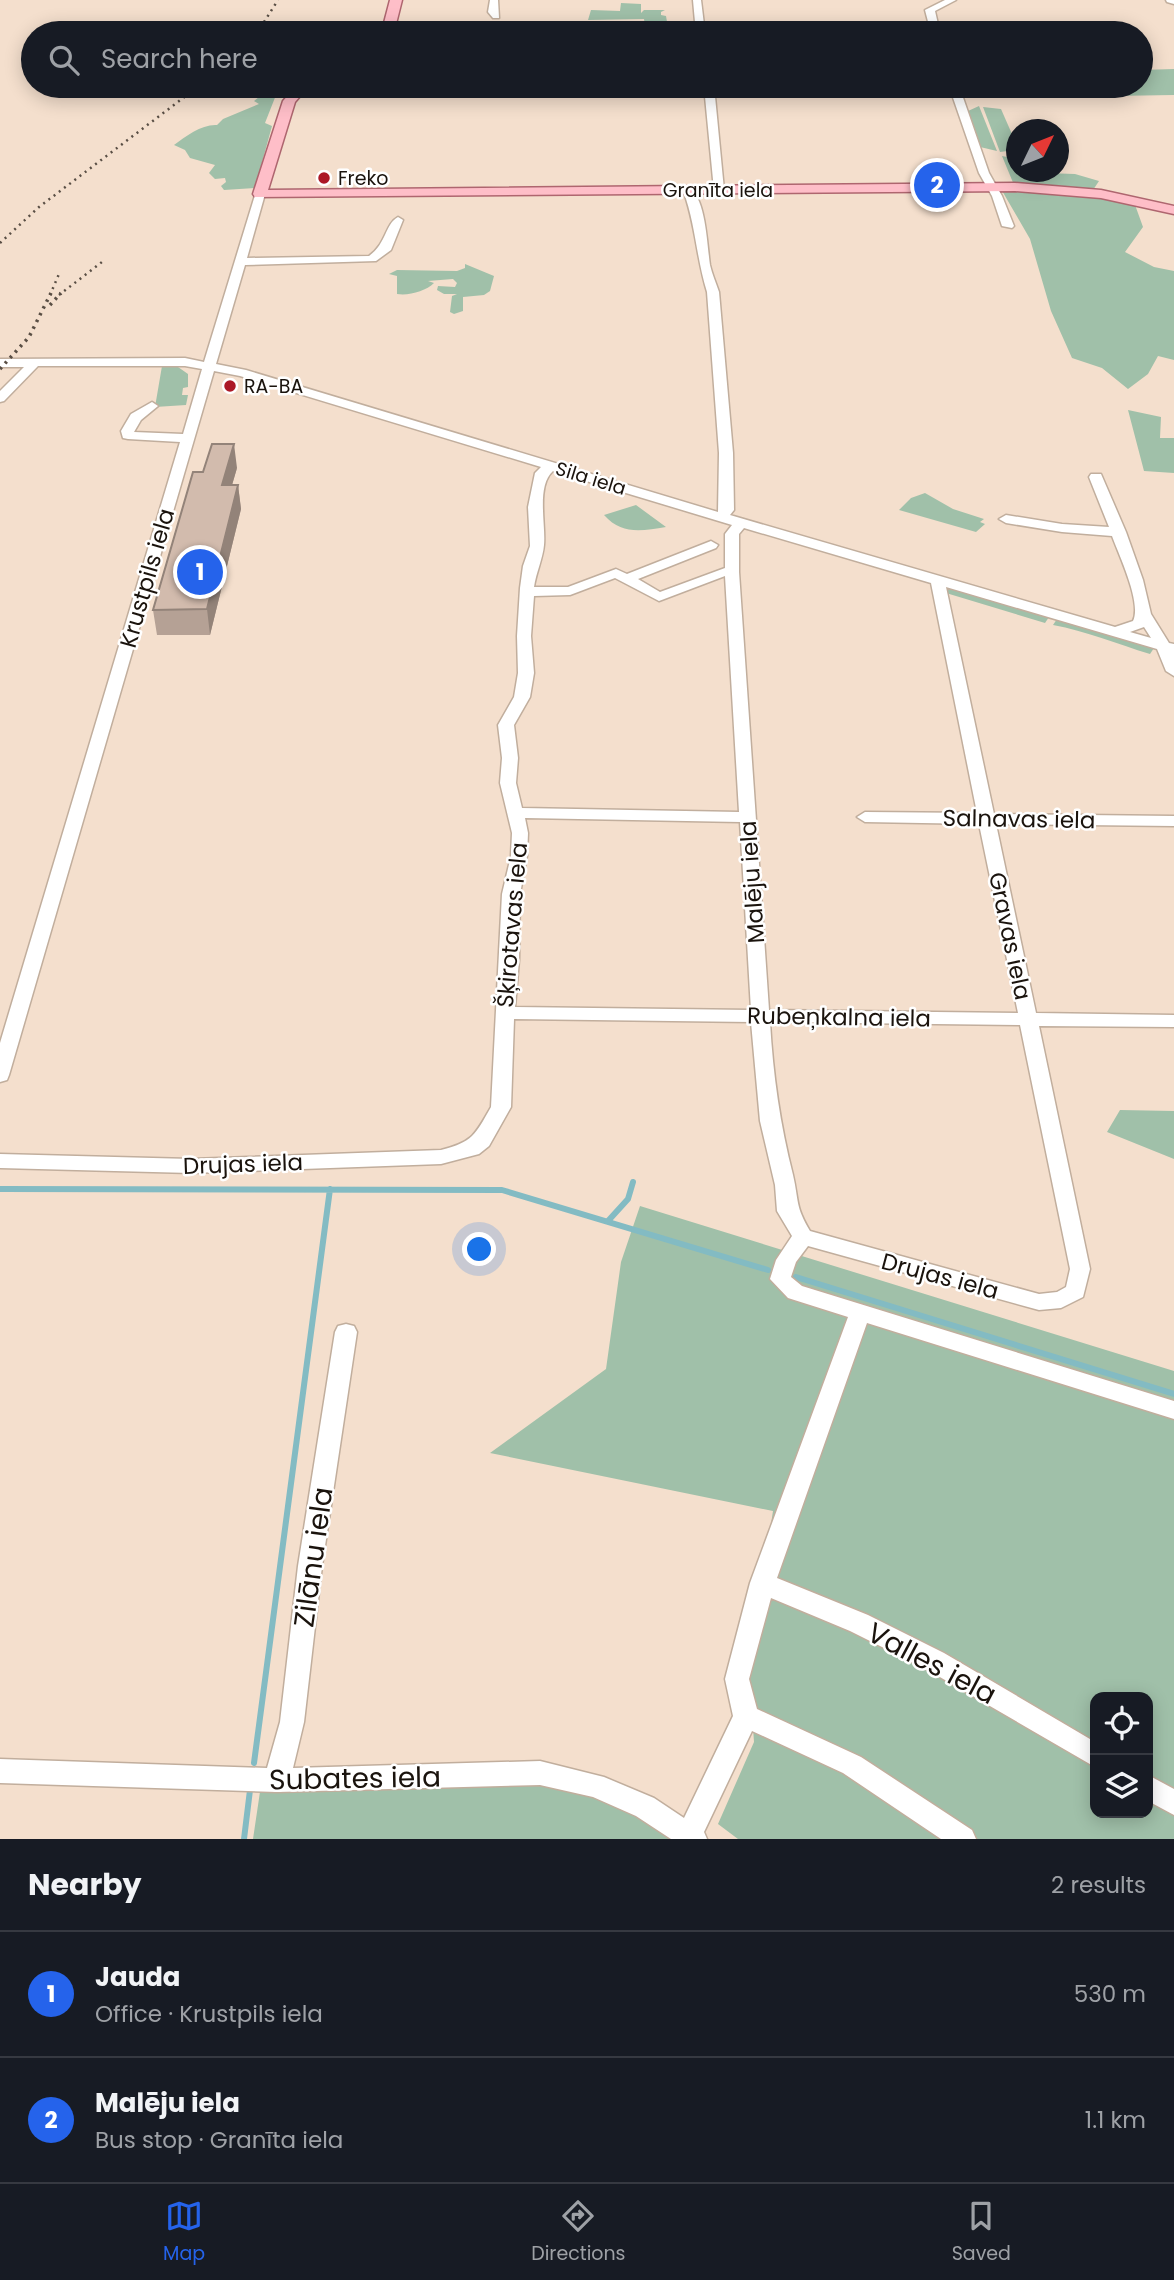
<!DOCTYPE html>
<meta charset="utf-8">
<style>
body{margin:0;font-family:Poppins,sans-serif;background:#20242c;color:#f1f3f6}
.controls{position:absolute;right:21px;bottom:21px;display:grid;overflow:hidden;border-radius:14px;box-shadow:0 4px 18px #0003}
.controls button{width:63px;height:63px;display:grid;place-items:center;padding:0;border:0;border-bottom:2px solid #363941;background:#171b24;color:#f1f3f6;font:35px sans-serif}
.compass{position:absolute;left:1006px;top:119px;width:63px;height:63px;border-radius:50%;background:#171b24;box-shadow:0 4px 18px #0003;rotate:47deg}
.you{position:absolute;left:480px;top:1250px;width:24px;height:24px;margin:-18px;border:5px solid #fff;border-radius:50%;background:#1a73e8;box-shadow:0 0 0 10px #1a73e833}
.badge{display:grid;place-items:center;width:46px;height:46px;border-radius:50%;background:#2563eb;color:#fff;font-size:23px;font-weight:700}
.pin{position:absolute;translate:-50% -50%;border:4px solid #fff;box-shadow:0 2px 7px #0006}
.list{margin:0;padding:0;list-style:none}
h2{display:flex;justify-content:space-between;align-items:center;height:91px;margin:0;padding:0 28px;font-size:30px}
h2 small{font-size:23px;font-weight:400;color:#9ea1a6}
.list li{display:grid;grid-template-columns:46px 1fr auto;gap:21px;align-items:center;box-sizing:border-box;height:126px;padding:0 28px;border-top:2px solid #363941}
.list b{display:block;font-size:26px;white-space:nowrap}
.list p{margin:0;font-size:23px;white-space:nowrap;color:#9ea1a6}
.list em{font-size:23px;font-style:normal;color:#9ea1a6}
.icon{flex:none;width:38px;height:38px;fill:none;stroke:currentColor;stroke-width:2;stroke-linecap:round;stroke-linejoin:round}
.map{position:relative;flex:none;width:1174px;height:1839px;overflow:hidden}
.search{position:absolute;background:#171b24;box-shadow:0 4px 18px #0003;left:21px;right:21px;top:21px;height:77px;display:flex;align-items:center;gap:18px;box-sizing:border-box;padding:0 24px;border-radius:38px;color:#9ea1a6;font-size:26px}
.sheet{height:343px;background:#171b24}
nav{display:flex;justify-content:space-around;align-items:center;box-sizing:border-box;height:98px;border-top:2px solid #363941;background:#171b24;font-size:19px;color:#9ea1a6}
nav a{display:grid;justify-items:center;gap:4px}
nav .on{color:#2563eb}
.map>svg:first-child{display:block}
.green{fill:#a0c0a9;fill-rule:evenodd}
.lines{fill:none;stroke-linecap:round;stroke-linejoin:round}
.stream{stroke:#83bbc3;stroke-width:6}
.minor-casing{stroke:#c1ae9d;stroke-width:3}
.major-casing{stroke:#ae666f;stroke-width:3}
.minor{fill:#fff;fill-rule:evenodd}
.major{fill:#febec8;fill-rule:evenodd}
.rail-far1{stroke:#594e44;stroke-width:2.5;stroke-dasharray:2 4.5;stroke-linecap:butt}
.rail{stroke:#594e44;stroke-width:3.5;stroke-dasharray:2.5 5;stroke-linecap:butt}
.wall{fill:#b5a195}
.shaded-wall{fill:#938379}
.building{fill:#d2bbad;stroke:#938379;stroke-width:2}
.poi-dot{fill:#ac1826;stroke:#fff;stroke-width:2.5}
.labels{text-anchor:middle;stroke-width:5;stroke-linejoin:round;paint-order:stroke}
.far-poi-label{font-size:19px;fill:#1a130d;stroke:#fff;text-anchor:start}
.far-street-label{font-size:19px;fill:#1a130d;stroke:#fff}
.street-label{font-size:23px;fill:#1a130d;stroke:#fff}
.near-street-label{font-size:28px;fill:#1a130d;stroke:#fff}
</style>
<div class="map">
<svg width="1174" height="1839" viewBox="0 0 1174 1839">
<rect width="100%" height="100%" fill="#f4dfcd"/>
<path class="green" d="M621 3 641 4V13L644 10H665L661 12V15L666 16 669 33H646L644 19 588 20 591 10 620 11Z
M1174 69V95L1112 96 1106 86H1141V70Z
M276 95 265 123 272 126 255 188 224 190 221 186 226 182 225 178 215 179 209 173 215 165 190 158 185 150 174 145C186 136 202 124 217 125L223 119 259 104 254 101 259 97Z
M979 106 997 151 980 147 968 111Z
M983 107 1001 109 1015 141V150L1000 152Z
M1002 156 1012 158 1016 172 1075 174 1099 181 1093 190 1014 185Z
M1001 189 1062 192 1134 202 1143 227 1125 252 1154 267 1174 271V360L1158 356 1148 374 1128 389 1102 368 1072 358 1051 311 1030 239Z
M465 264 494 276 490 291 484 295 463 297V311L454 314 450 312 452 296 457 294H444L437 290 438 286 455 287 457 283 453 279 428 281 434 283C426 291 409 296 397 294V276L389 274 397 270 457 271 465 268Z
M162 366 178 367 188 374V387L183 388 182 395H188L186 405 155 407Z
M1128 410 1161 417 1160 438H1174V473L1144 471Z
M925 493 953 509 984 519 980 522 985 524 976 532 899 510 911 498Z
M636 505 666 527C641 531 622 535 604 515Z
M946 587 1049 617 1045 623 946 593Z
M1057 619 1154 648 1150 654C1117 644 1086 631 1053 625Z
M1120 1110 1174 1111V1159L1107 1132Z
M640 1206 1174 1371V1839H738L718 1824 754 1742 749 1668 773 1511 490 1453 606 1369 621 1262ZM1095 1697H1148V1813H1095Z
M554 1782 627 1808 677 1839H253L261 1785Z"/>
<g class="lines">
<path class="stream" d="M0 1189 502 1190 768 1270
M608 1221 628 1199 633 1182
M796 1277 1174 1394
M254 1763 330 1189
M244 1839 250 1790"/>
<g class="minor-casing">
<path id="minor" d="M490 0H498L499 18H493L488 12Z
M693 0H701L705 33H696Z
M945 0H956L935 11 940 33H931L925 10Z
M1166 0H1174V4L1167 2Z
M704 86H714L724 190 719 193 714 190Z
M949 86H959L989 173 1002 196 1014 226 1012 228 1002 226 992 196 979 173Z
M688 187C706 196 707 246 710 265 712 274 716 283 719 292L733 453 734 510 730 515 1115 627 1133 621C1142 603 1119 555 1112 536L1062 532 1006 523 999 519 1006 515 1062 524 1109 527 1089 477 1091 474H1101L1126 532 1143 580 1151 614 1169 643 1174 644V676L1166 671 1157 649 946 587 994 814 1174 816V826L996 824 1036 1013 1174 1015V1027L1039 1026 1090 1269 1083 1297 1061 1308 1039 1310 808 1246 796 1262 791 1277 802 1286 1174 1401V1419L867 1323 777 1578 868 1615 944 1653 1095 1742V1767L926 1669 850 1631 771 1598 749 1679 757 1709 861 1757 972 1830 976 1839H941L843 1773 752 1731 704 1832 707 1839H671L636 1816 593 1797 540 1785 277 1792 0 1783V1759L267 1768 280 1722 298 1566 335 1332 338 1326 346 1324 354 1326 357 1332 322 1566 304 1722 293 1768 540 1761 604 1777 654 1798 684 1818 733 1716 725 1679 750 1583 848 1317 788 1298 770 1279 776 1260 792 1236 777 1211 775 1185 760 1121 751 1022 514 1019 511 1107 489 1146 479 1154 441 1164 191 1173 0 1168V1154L191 1159 441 1150C473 1142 475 1135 491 1107L502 894 511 856 512 833 500 783 502 758 498 725 514 697 518 673 517 636 520 588 523 566 530 546 528 507 535 473 541 467 240 376 214 371 9 1075 7 1080 0 1082V1043L180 442 128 439 123 438 121 431 131 414 152 402 158 406 141 420 134 432 183 434 202 369 185 366H38L4 401 0 402V391L24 367H0V359L185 358 204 362 256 192 265 194 247 258 369 256C387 243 385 224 398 217L403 220 391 250 376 261 245 265 216 364 246 370 718 512 719 453 707 292C696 257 696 225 683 190ZM553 471 732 525 725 534V568L660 592 638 579 716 548 718 545 711 541 627 574 616 569 568 587H534C536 573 543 558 544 545 546 525 536 486 553 471ZM744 528 931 583 977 813 865 812 857 817 865 822 979 824 1018 1013 769 1010 739 572V534ZM725 576 739 812 522 808 516 783 518 758 514 725 530 697 534 673 531 636 534 596 570 595 615 578 659 601ZM1144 627 1151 638 1130 632ZM525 818 740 822 751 1010 515 1007 519 960 520 894 527 856 528 833ZM770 1022 1020 1025 1070 1269 1066 1287 1057 1292 1039 1294 810 1231C795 1206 799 1201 793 1175 780 1124 773 1075 770 1022Z
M1148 1775 1174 1789V1815L1148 1801Z"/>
</g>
<g class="major-casing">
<path id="major" d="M390 0H402L396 24 387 33H374L384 23Z
M296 86H309L295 102 268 190 1015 183 1101 190 1174 206V214L1101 198 1015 191 255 197 253 194 283 101Z"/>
</g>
<use href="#minor" class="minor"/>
<use href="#major" class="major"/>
<path class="rail-far1" d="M257 33 278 0
M0 243 39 207 199 86
M50 295 59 274
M59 295 102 262"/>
<path class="rail" d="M50 305 61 293
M0 369 29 337 51 293"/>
</g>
<path class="wall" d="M237 468 232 485H238L241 509 210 635H157L153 610Z"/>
<path class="shaded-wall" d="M234 444 237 468 225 509 222 485Z
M238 485 241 509 210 635 207 609Z"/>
<path class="building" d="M212 444H234L222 485H238L207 609 153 610 193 472H203Z"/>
<g class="poi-dot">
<circle cx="324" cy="178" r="7"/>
<circle cx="230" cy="386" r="7"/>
</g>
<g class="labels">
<g class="far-poi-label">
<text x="338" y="185">Freko</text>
<text x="244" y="393">RA-BA</text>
</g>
<g class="far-street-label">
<text x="718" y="197">Granīta iela</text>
<text transform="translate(591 478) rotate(17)" y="7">Sila iela</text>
</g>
<g class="street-label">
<text transform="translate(147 578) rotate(-74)" y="8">Krustpils iela</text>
<text transform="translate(1019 819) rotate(1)" y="8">Salnavas iela</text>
<text transform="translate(752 882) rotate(-94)" y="8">Malēju iela</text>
<text transform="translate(512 925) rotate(-85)" y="8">Šķirotavas iela</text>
<text transform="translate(1010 936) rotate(78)" y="8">Gravas iela</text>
<text transform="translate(839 1017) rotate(1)" y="8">Rubeņkalna iela</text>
<text transform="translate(243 1164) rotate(-2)" y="8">Drujas iela</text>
<text transform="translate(940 1276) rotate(15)" y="8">Drujas iela</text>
</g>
<g class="near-street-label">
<text transform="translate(313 1557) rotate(-82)" y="10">Zilānu iela</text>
<text transform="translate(932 1663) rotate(28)" y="10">Valles iela</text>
<text transform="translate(355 1778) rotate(-1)" y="10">Subates iela</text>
</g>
</g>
</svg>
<div class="controls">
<button><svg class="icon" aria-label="locate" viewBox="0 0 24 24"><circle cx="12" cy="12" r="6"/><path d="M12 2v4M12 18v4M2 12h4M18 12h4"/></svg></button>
<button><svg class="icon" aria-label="layers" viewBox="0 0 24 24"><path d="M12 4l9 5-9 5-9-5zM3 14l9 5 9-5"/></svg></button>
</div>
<svg class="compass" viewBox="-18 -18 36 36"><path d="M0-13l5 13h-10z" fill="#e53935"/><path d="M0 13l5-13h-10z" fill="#9ea1a6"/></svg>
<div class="you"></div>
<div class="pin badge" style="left:200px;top:572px">1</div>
<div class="pin badge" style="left:937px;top:185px">2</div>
<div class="search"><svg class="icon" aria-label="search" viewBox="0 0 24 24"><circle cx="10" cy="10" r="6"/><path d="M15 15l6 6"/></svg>Search here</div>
</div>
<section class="sheet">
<h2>Nearby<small>2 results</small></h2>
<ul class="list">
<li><span class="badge">1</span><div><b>Jauda</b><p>Office · Krustpils iela</p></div><em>530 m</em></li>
<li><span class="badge">2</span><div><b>Malēju iela</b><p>Bus stop · Granīta iela</p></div><em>1.1 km</em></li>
</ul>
</section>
<nav>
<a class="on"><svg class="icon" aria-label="map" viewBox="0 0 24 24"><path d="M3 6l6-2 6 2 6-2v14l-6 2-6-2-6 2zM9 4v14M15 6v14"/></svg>Map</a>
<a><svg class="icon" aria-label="directions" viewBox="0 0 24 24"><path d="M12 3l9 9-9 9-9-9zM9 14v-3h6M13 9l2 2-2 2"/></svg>Directions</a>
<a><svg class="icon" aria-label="saved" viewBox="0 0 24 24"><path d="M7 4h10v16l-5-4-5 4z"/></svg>Saved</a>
</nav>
